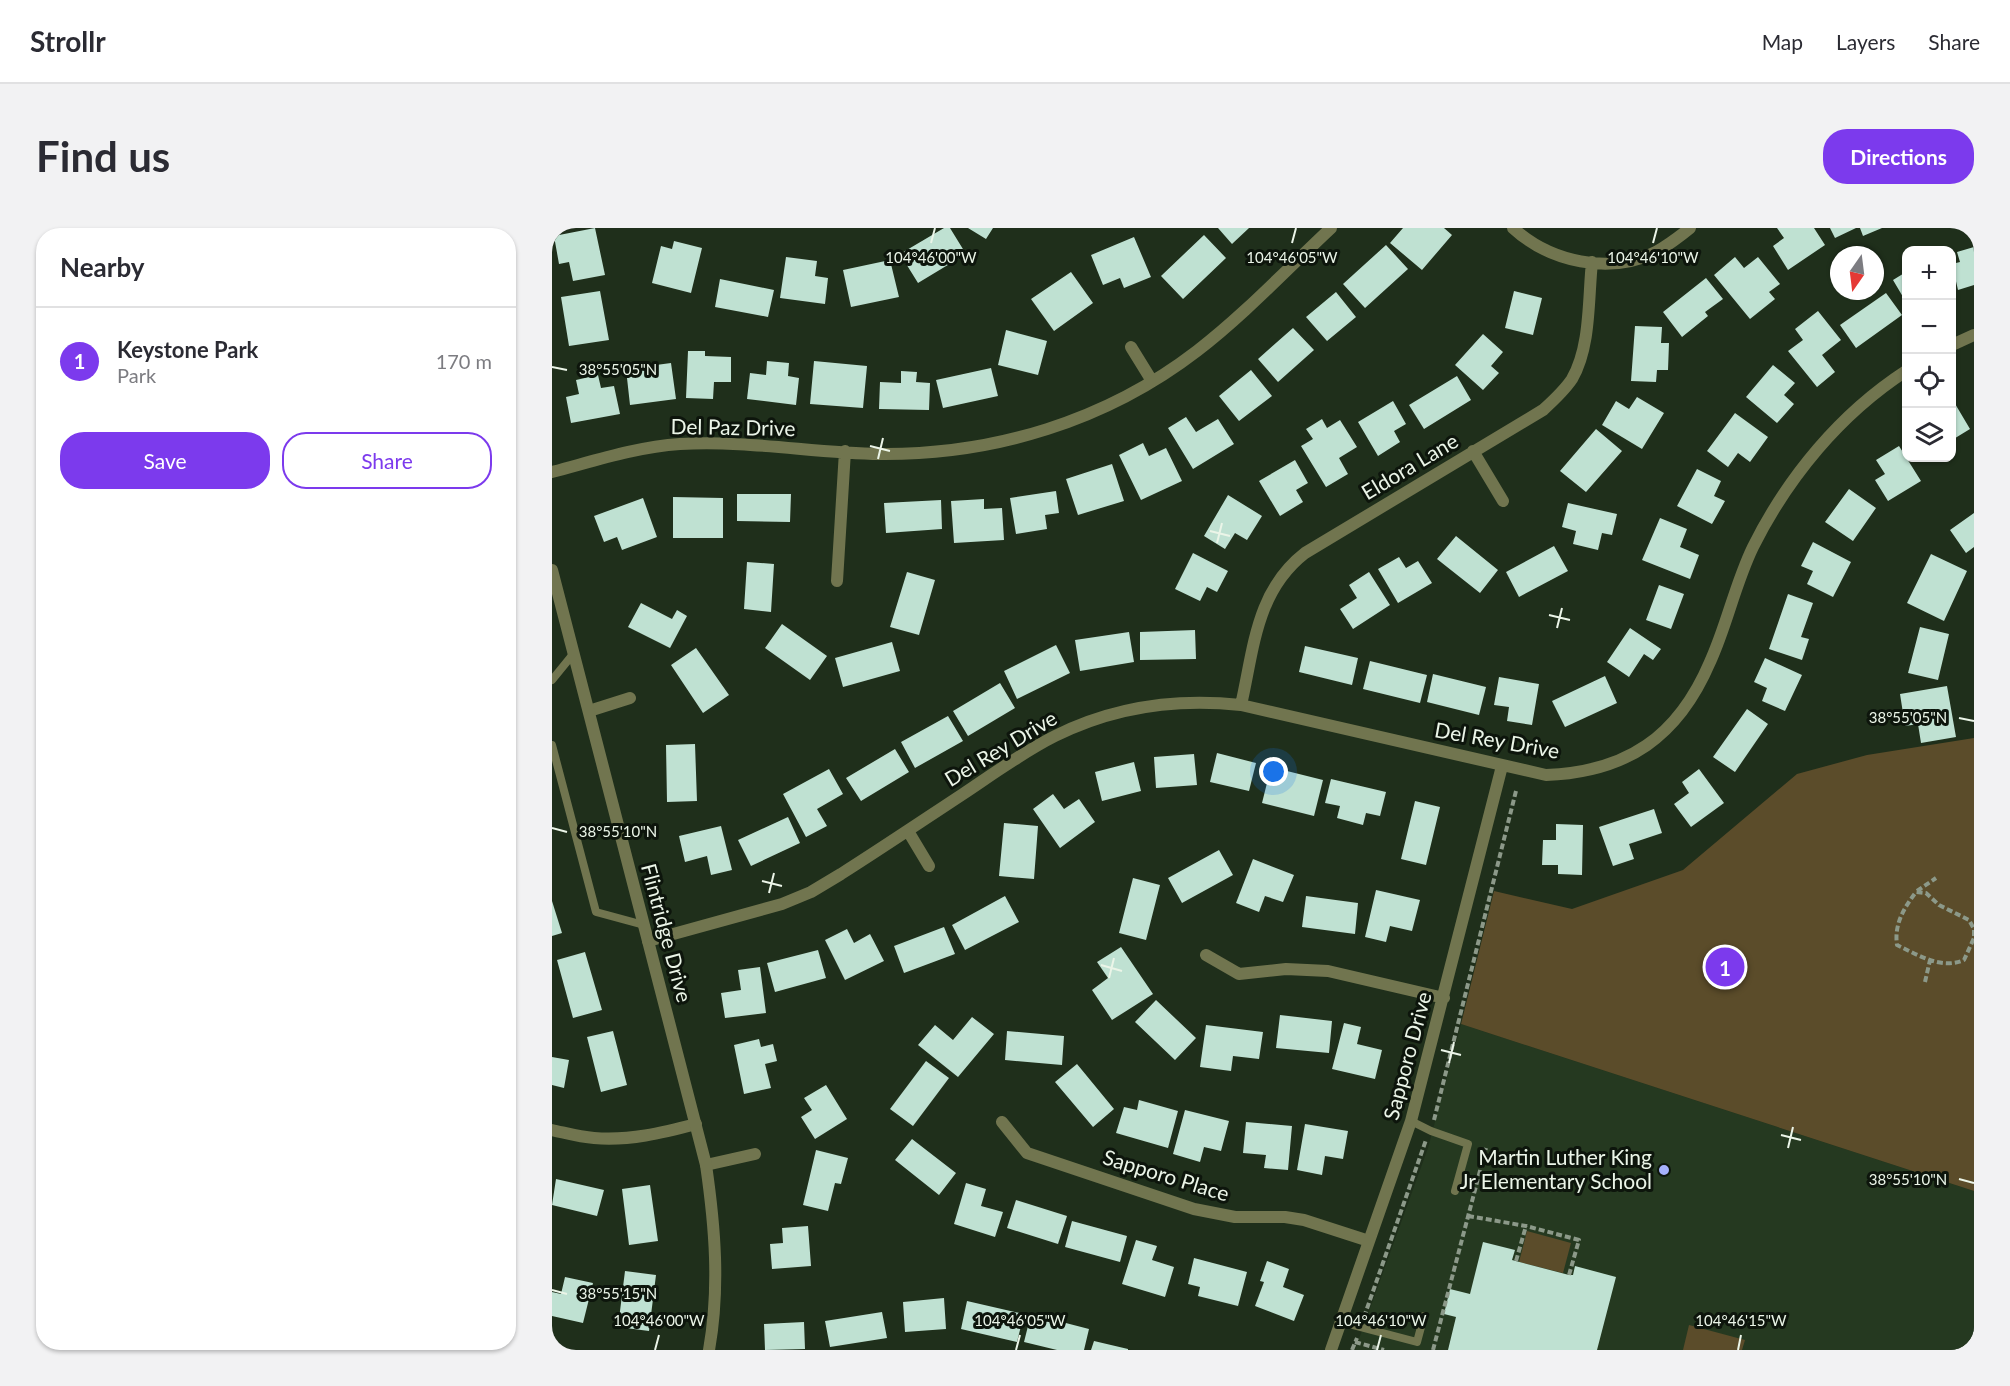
<!DOCTYPE html>
<meta charset="utf-8">
<style>
body{margin:0;font-family:Lato,sans-serif;background:#f2f2f3;color:#2b2b33}
.controls{position:absolute;right:18px;top:18px;display:grid;overflow:hidden;border-radius:12px;box-shadow:0 2px 4px #0004}
.controls button{width:54px;height:54px;display:grid;place-items:center;padding:0;border:0;border-bottom:2px solid #e1e1e2;background:#fff;color:#2b2b33;font:30px sans-serif}
.compass{position:absolute;left:1278px;top:18px;width:54px;height:54px;border-radius:50%;background:#fff;box-shadow:0 2px 4px #0004;rotate:194deg}
.you{position:absolute;left:722px;top:544px;width:21px;height:21px;margin:-15px;border:4px solid #fff;border-radius:50%;background:#1a73e8;box-shadow:0 0 0 9px #1a73e833}
.badge{display:grid;place-items:center;width:39px;height:39px;border-radius:50%;background:#7c3aed;color:#fff;font-size:20px;font-weight:700}
.pin{position:absolute;translate:-50% -50%;border:3px solid #fff;box-shadow:0 2px 6px #0006}
.list{margin:0;padding:0;list-style:none}
h2{display:flex;justify-content:space-between;align-items:center;height:78px;margin:0;padding:0 24px;font-size:26px}
h2 small{font-size:20px;font-weight:400;color:#7c7c81}
.list li{display:grid;grid-template-columns:39px 1fr auto;gap:18px;align-items:center;box-sizing:border-box;height:108px;padding:0 24px;border-top:2px solid #e1e1e2}
.list b{display:block;font-size:22px;white-space:nowrap}
.list p{margin:0;font-size:20px;white-space:nowrap;color:#7c7c81}
.list em{font-size:20px;font-style:normal;color:#7c7c81}
.actions{display:flex;gap:12px;padding:18px 24px}
.actions a{flex:1;padding:14px 0;border:2px solid #7c3aed;border-radius:24px;text-align:center;font-size:21px;color:#7c3aed}
.actions .main{background:#7c3aed;color:#fff}
.icon{flex:none;width:33px;height:33px;fill:none;stroke:currentColor;stroke-width:2;stroke-linecap:round;stroke-linejoin:round}
.map{position:relative;flex:none;width:1422px;height:1122px;overflow:hidden;border-radius:24px}
header{display:flex;align-items:center;gap:36px;box-sizing:border-box;height:84px;padding:0 30px;background:#fff;border-bottom:2px solid #e1e1e2}
header strong{font-size:28px}
nav{display:flex;gap:33px;margin-inline-start:auto;font-size:21px}
.intro{display:flex;align-items:center;justify-content:space-between;box-sizing:border-box;height:144px;padding:0 36px}
h1{margin:0;font-size:42px}
.button{padding:15px 27px;border-radius:24px;background:#7c3aed;color:#fff;font-size:21px;font-weight:700}
main{display:flex;gap:36px;padding:0 36px}
aside{flex:1;background:#fff;border-radius:24px;box-shadow:0 2px 4px #0004}
.map>svg:first-child{display:block}
.built{fill:#253920}
.green{fill:#5b4c2a}
.building{fill:#bfe1d2}
.lines{fill:none;stroke-linecap:round;stroke-linejoin:round}
.path{stroke:#8c9989;stroke-width:4;stroke-dasharray:6 3;stroke-linecap:butt}
.service{stroke:#71754f;stroke-width:8}
.minor{stroke:#71754f;stroke-width:12}
.tertiary{stroke:#71754f;stroke-width:12}
.ticks{fill:none;stroke:#ebf5e8;stroke-width:2}
.poi-dot{fill:#a5b1fc;stroke:#0d150c;stroke-width:2}
.labels{text-anchor:middle;stroke-width:6;stroke-linejoin:round;paint-order:stroke}
.street-label{font-size:21px;fill:#ebf5e8;stroke:#0d150c}
.poi-label{font-size:21px;fill:#ebf5e8;stroke:#0d150c;text-anchor:end}
.ticks-label{font-size:15px;text-anchor:middle;fill:#ebf5e8;stroke:#0d150c;stroke-width:6;stroke-linejoin:round;paint-order:stroke}
</style>
<header>
<strong>Strollr</strong>
<nav><a>Map</a><a>Layers</a><a>Share</a></nav>
</header>
<div class="intro"><h1>Find us</h1><a class="button">Directions</a></div>
<main>
<aside>
<h2>Nearby<small></small></h2>
<ul class="list">
<li><span class="badge">1</span><div><b>Keystone Park</b><p>Park</p></div><em>170 m</em></li>
</ul>
<div class="actions"><a class="main">Save</a><a>Share</a></div>
</aside>
<div class="map">
<svg width="1422" height="1122" viewBox="0 0 1422 1122">
<rect width="100%" height="100%" fill="#1f2f1b"/>
<path class="built" d="M909 796 1422 963V1122H803L876 920Z"/>
<path class="green" d="M1422 510V963L909 796 942 663 1020 681 1131 642 1245 546 1315 527Z
M975 1003 1019 1015 1011 1045 967 1034Z
M1137 1097 1193 1112 1190 1122H1131Z"/>
<path class="building" d="M43 0 53 47 21 53 17 34 7 36 2 8Z
M392 0H398L414 26 366 55 348 26Z
M416 0H441L434 11Z
M666 0H697L680 16Z
M851 0H892L900 7 870 42 838 15Z
M1225 0H1262L1273 17 1236 42 1221 18 1232 10Z
M1278 0H1304L1283 10Z
M1308 0H1330L1311 8Z
M652 7 674 30 631 71 609 48Z
M582 9 599 49 572 60 568 50 551 57 539 27Z
M122 13 150 20 139 65 100 55 109 18 120 21Z
M834 17 856 41 813 80 791 56Z
M1422 19V57L1406 62 1400 36 1408 34 1405 24Z
M234 29 265 33 263 48 276 50 273 76 228 70Z
M1183 29 1192 40 1206 29 1228 56 1217 64 1223 71 1198 91 1162 47Z
M338 32 347 69 299 79 291 42Z
M519 44 541 75 502 103 479 71Z
M1354 44V74L1341 52Z
M1154 50 1171 71 1153 84 1156 88 1130 109 1111 84Z
M168 51 222 62 216 89 163 79Z
M48 63 57 112 17 118 9 69Z
M962 63 990 70 981 107 953 100Z
M784 64 804 89 775 113 754 89Z
M1334 65 1350 87 1304 120 1288 97Z
M1266 83 1289 112 1270 127 1283 144 1265 159 1236 123 1251 112 1243 101Z
M1083 98 1110 99 1109 115H1117L1116 142H1105L1104 154 1079 153Z
M741 100 762 122 726 154 706 131Z
M454 102 495 113 486 147 446 137Z
M931 106 951 124 939 138 947 145 931 162 903 137Z
M136 123H153V128L179 129V154H162L161 171 134 170Z
M215 133 237 135 236 148 247 150 244 177 195 171 198 145 214 147Z
M262 133 315 138 311 180 258 176Z
M119 135 124 171 78 177 74 141Z
M1221 137 1243 155 1232 167 1242 176 1225 195 1194 169Z
M439 140 446 168 391 180 384 152Z
M699 142 720 168 687 193 667 168Z
M349 143 365 144 364 154 378 155 377 182 327 181 328 154 349 155Z
M46 147 49 160 62 158 68 186 19 195 14 169 27 166 24 152Z
M905 148 919 172 872 201 857 177Z
M1085 169 1112 185 1090 221 1050 197 1064 173 1077 181Z
M841 173 854 196 842 203 848 214 826 228 806 194Z
M1402 174 1418 201 1400 212V176Z
M1183 185 1216 209 1198 234 1186 225 1176 239 1155 223Z
M634 189 644 204 666 191 682 216 641 241 616 200Z
M770 191 775 200 788 192 805 219 787 230 796 246 774 259 749 218 761 211 754 201Z
M1044 201 1070 223 1034 264 1008 243Z
M591 215 597 228 614 220 630 253 589 272 567 227Z
M1347 218 1369 253 1336 273 1323 252 1333 246 1324 232Z
M743 232 756 255 744 262 751 274 728 288 707 253Z
M560 236 572 273 526 287 514 251Z
M1145 241 1169 253 1162 268 1173 273 1160 296 1125 278Z
M1297 261 1324 280 1301 313 1273 294Z
M504 263 507 285 493 287 495 301 464 306 458 270Z
M185 266H239L238 294 185 293Z
M676 267 710 288 695 312 683 305 673 321 652 308Z
M121 269 171 270V310H121Z
M91 270 105 309 70 322 65 309 52 314 42 288Z
M432 271V281L450 280 452 312 402 315 399 273Z
M389 272 390 301 334 305 332 275Z
M1016 275 1065 286 1060 307 1050 305 1046 322 1021 316 1024 303 1010 299Z
M1422 285V319L1414 325 1398 302Z
M1108 290 1135 301 1128 319 1147 327 1138 351 1090 332Z
M904 308 946 342 928 365 885 331Z
M1261 314 1299 334 1281 369 1255 356 1261 343 1249 338Z
M1002 318 1016 343 967 369 954 344Z
M641 325 676 343 665 364 655 359 648 373 623 361Z
M1379 326 1415 343 1392 393 1355 375Z
M847 329 854 340 866 333 880 355 846 375 826 341Z
M195 334 222 336 219 384 192 381Z
M355 344 383 352 367 407 338 399Z
M817 344 838 377 801 401 788 381 805 370 797 357Z
M1107 357 1132 366 1119 401 1094 392Z
M1236 366 1261 375 1249 409 1257 411 1250 432 1217 421Z
M89 375 120 391 125 382 135 388 118 420 76 399Z
M230 396 275 428 258 452 213 420Z
M1368 399 1397 406 1386 452 1356 445Z
M1078 400 1109 421 1101 432 1092 426 1077 449 1055 434Z
M643 402 644 431 588 432V404Z
M577 404 582 434 528 443 523 412Z
M340 414 348 443 291 459 283 430Z
M504 417 518 445 465 471 452 443Z
M753 418 806 430 800 457 747 444Z
M144 420 177 467 151 485 119 437Z
M1213 430 1250 447 1233 483 1210 473 1215 460 1202 454Z
M818 433 875 447 868 475 811 461Z
M881 446 934 459 927 487 875 474Z
M1053 448 1065 475 1013 499 1000 473Z
M947 449 987 456 980 497 955 493 957 479 942 477Z
M448 455 463 480 416 508 401 483Z
M1395 458 1404 509 1369 515 1366 496 1353 498 1348 466Z
M1195 481 1216 496 1183 544 1161 529Z
M396 488 411 513 363 540 349 514Z
M143 516 145 573 115 574 114 517Z
M343 521 357 544 309 573 294 550Z
M665 525 704 535 697 563 658 554Z
M642 526 645 557 604 560 602 529Z
M582 534 589 563 550 573 543 544Z
M719 539 771 552 762 588 710 575Z
M277 541 291 566 265 581 275 598 254 609 231 566Z
M1147 541 1172 575 1139 599 1122 576 1137 565 1130 554Z
M779 551 834 564 828 588 814 585 811 597 785 590 788 578 773 575Z
M501 566 512 581 527 571 543 594 508 620 481 581Z
M863 573 888 579 874 637 849 631Z
M1102 581 1110 605 1077 616 1082 631 1061 638 1047 599Z
M236 589 248 615 199 638 186 612Z
M452 595 486 598 482 651 447 648Z
M1004 596 1031 597 1030 647 1006 646V637H990L991 612H1004Z
M169 598 180 642 159 647 155 628 133 634 127 608Z
M667 622 681 647 630 675 616 650Z
M701 631 742 647 731 674 713 668 707 684 684 675Z
M581 650 608 657 594 712 567 705Z
M824 662 868 672 860 703 838 698 834 714 813 709Z
M453 668 467 694 413 722 400 697Z
M754 668 806 675 803 706 750 699Z
M0 673 10 705 0 708Z
M392 699 403 726 352 745 342 718Z
M295 701 302 715 318 706 332 733 293 752 273 712Z
M569 719 601 766 560 792 540 762 556 750 545 734Z
M266 722 274 750 223 764 215 735Z
M33 724 50 782 21 790 5 732Z
M208 739 214 785 173 790 169 765 189 762 186 742Z
M604 772 644 810 623 832 583 794Z
M728 787 780 793 777 825 724 820Z
M420 789 442 806 406 849 366 817 383 797 401 812Z
M792 795 809 799 805 816 830 822 823 851 780 841Z
M654 797 711 804 707 831 681 828 679 843 648 839Z
M61 803 75 857 49 864 35 809Z
M455 803 512 808 510 837 453 832Z
M207 811 209 819 221 816 225 833 213 836 219 860 192 866 182 817Z
M0 829 17 832 12 860 0 857Z
M374 833 397 850 361 898 338 881Z
M525 836 562 881 541 899 503 854Z
M274 857 295 891 263 911 249 889 260 882 252 870Z
M587 872 626 883 616 920 564 905 572 879 585 882Z
M633 882 677 893 669 923 652 919 648 934 621 926Z
M694 894 740 898 736 942 712 940 714 927 691 925Z
M753 896 796 903 791 931 773 928 770 947 745 942Z
M360 911 404 945 387 967 343 932Z
M264 922 296 930 289 956 283 955 276 983 251 977Z
M4 951 52 962 45 988 0 977Z
M414 955 434 961 429 978 451 984 443 1009 402 996Z
M98 957 106 1013 77 1017 70 961Z
M464 972 515 988 506 1016 455 1000Z
M520 993 575 1008 568 1034 513 1019Z
M256 998 259 1038 220 1041 218 1016 231 1015 230 1000Z
M584 1012 605 1018 600 1032 622 1039 613 1069 570 1056Z
M931 1014 963 1022 960 1032 1017 1047H1021L1023 1038 1064 1049 1045 1122H896L904 1089 892 1086 898 1061 918 1066Z
M642 1030 695 1044 686 1078 646 1068 648 1059 636 1056Z
M715 1033 737 1041 731 1059 752 1067 742 1093 703 1078 712 1054 708 1053Z
M73 1043 104 1047 97 1103 66 1099Z
M13 1049 41 1055 31 1095 0 1088V1064L9 1066Z
M392 1070 394 1101 353 1104 351 1074Z
M415 1073 472 1086 465 1114 409 1101Z
M330 1084 335 1110 278 1119 273 1093Z
M479 1086 537 1101 532 1122H505L472 1114Z
M252 1094 253 1121 213 1122 212 1096Z
M542 1113 576 1121V1122H539Z"/>
<g class="lines">
<path class="path" d="M1365 663 1384 650
M1422 708V701L1417 692 1387 677 1374 665 1364 664C1352 680 1342 696 1345 717 1366 727 1389 742 1412 732L1422 710
M1373 754 1378 732
M882 892 964 563
M916 988 974 998 1027 1012 1017 1047
M964 1033 974 998
M812 1089 874 912
M803 1114 832 1122
M800 1122 805 1110
M881 1122 934 920"/>
<path class="service" d="M0 452 22 425
M0 517 44 684 92 697
M859 893 879 903 916 916 903 963
M789 1094 865 1114 872 1088"/>
<path class="minor" d="M961 0C998 34 1057 47 1104 24 1116 17 1127 9 1138 0
M1400 117 1422 107
M579 119 600 153
M921 223 951 273
M0 244C42 233 84 219 128 216 195 212 262 225 328 226 442 227 554 193 645 123 693 86 735 41 779 0
M285 353 293 223
M689 477C702 420 704 363 753 325L991 182C1002 172 1012 163 1020 151 1039 118 1036 71 1040 34
M37 483 78 470
M356 603 377 638
M96 713 230 676 259 664 289 646C330 620 370 593 411 566 441 546 471 524 503 508 563 478 624 470 689 477L994 547C1075 544 1126 509 1158 434 1175 397 1183 356 1201 319 1236 249 1288 186 1354 143
M654 727 687 746 734 741 776 743 892 770
M450 894 475 925 642 981 683 989H733L752 992 817 1013
M0 902C14 905 28 909 42 910 77 913 110 905 144 896
M154 937 203 926
M779 1122 859 893 950 538"/>
<path class="tertiary" d="M0 342 154 937C163 999 168 1060 157 1122"/>
</g>
<path class="ticks" d="M379 15 383 0M740 15 744 0M1101 15 1105 0M0 139 15 142M318 218 338 223M326 231 331 210M658 303 678 308M665 315 670 295M997 387 1018 392M1005 400 1010 380M1407 490 1422 493M0 600 15 604M210 653 230 658M217 665 222 645M549 737 570 743M557 750 562 730M889 822 909 827M897 835 902 814M1229 907 1249 912M1236 920 1241 899M1407 951 1422 955M0 1062 15 1066M103 1122 107 1107M464 1122 468 1107M825 1122 829 1107M1186 1122 1189 1107"/>
<circle class="poi-dot" cx="1112" cy="942" r="6"/>
<g class="labels">
<g class="street-label">
<text transform="translate(181 200) rotate(1)" y="7">Del Paz Drive</text>
<text transform="translate(858 239) rotate(-31)" y="7">Eldora Lane</text>
<text transform="translate(945 513) rotate(10)" y="7">Del Rey Drive</text>
<text transform="translate(449 521) rotate(-31)" y="7">Del Rey Drive</text>
<text transform="translate(114 705) rotate(75)" y="7">Flintridge Drive</text>
<text transform="translate(856 828) rotate(-75)" y="7">Sapporo Drive</text>
<text transform="translate(614 948) rotate(17)" y="7">Sapporo Place</text>
</g>
<g class="poi-label">
<text x="1100" y="937">Martin Luther King<tspan x="1100" dy="24">Jr Elementary School</tspan></text>
</g>
</g>
<g class="ticks-label">
<text x="379" y="35">104°46'00"W</text>
<text x="740" y="35">104°46'05"W</text>
<text x="1101" y="35">104°46'10"W</text>
<text x="66" y="147">38°55'05"N</text>
<text x="1356" y="495">38°55'05"N</text>
<text x="66" y="609">38°55'10"N</text>
<text x="1356" y="957">38°55'10"N</text>
<text x="66" y="1071">38°55'15"N</text>
<text x="107" y="1098">104°46'00"W</text>
<text x="468" y="1098">104°46'05"W</text>
<text x="829" y="1098">104°46'10"W</text>
<text x="1189" y="1098">104°46'15"W</text>
</g>
</svg>
<div class="controls">
<button>+</button>
<button>−</button>
<button><svg class="icon" aria-label="locate" viewBox="0 0 24 24"><circle cx="12" cy="12" r="6"/><path d="M12 2v4M12 18v4M2 12h4M18 12h4"/></svg></button>
<button><svg class="icon" aria-label="layers" viewBox="0 0 24 24"><path d="M12 4l9 5-9 5-9-5zM3 14l9 5 9-5"/></svg></button>
</div>
<svg class="compass" viewBox="-18 -18 36 36"><path d="M0-13l5 13h-10z" fill="#e53935"/><path d="M0 13l5-13h-10z" fill="#7c7c81"/></svg>
<div class="you"></div>
<div class="pin badge" style="left:1173px;top:739px">1</div>
</div>
</main>
